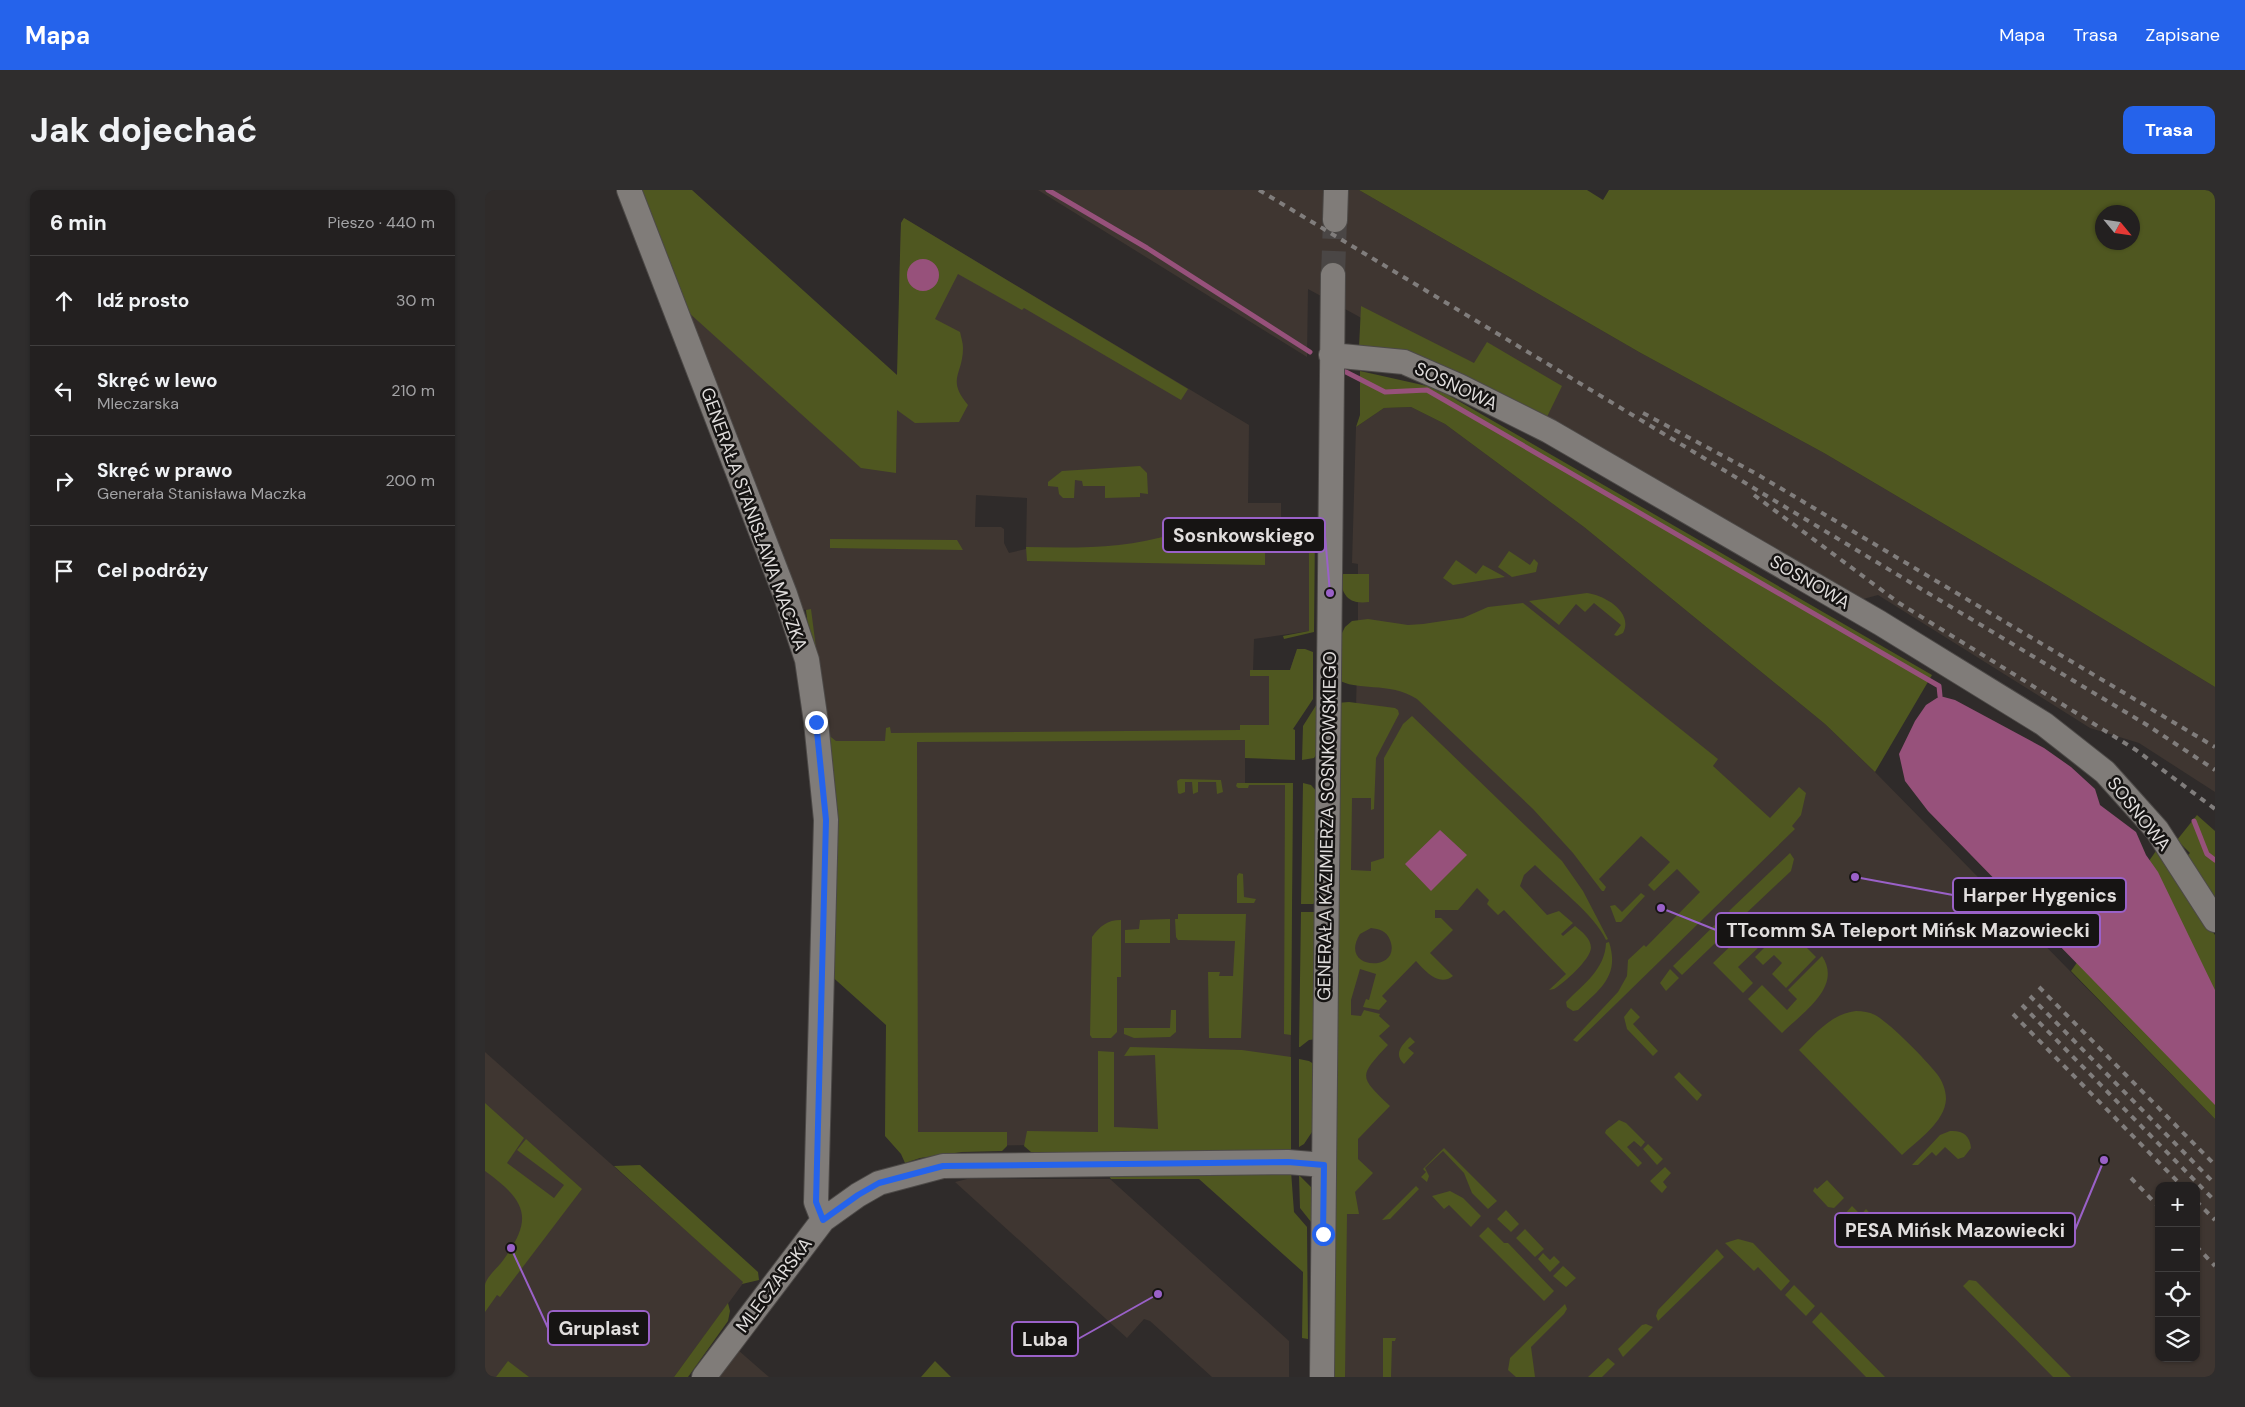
<!DOCTYPE html>
<html lang="pl">
<meta charset="utf-8">
<style>
body{margin:0;font-family:"DM Sans",sans-serif;background:#2f2d2d;color:#f1f3f6}
.controls{position:absolute;right:15px;bottom:15px;display:grid;overflow:hidden;border-radius:10px;box-shadow:0 1px 4px #0004}
.controls button{width:45px;height:45px;display:grid;place-items:center;padding:0;border:0;border-bottom:1px solid #403e3e;background:#232020;color:#f1f3f6;font:25px sans-serif}
.compass{position:absolute;left:1610px;top:15px;width:45px;height:45px;border-radius:50%;background:#232020;box-shadow:0 1px 4px #0004;rotate:119deg}
.stop{position:absolute;width:15px;height:15px;margin:-11px;border:4px solid #2563eb;border-radius:50%;background:#fff}
.stop.end{background:#2563eb;border-color:#fff;box-shadow:0 1px 5px #0008}
.list{margin:0;padding:0;list-style:none}
h2{display:flex;justify-content:space-between;align-items:center;height:65px;margin:0;padding:0 20px;font-size:21px}
h2 small{font-size:16px;font-weight:400;color:#a3a3a5}
.list li{display:grid;grid-template-columns:32px 1fr auto;gap:15px;align-items:center;box-sizing:border-box;height:90px;padding:0 20px;border-top:1px solid #403e3e}
.list b{display:block;font-size:19px;white-space:nowrap}
.list p{margin:0;font-size:16px;white-space:nowrap;color:#a3a3a5}
.list em{font-size:16px;font-style:normal;color:#a3a3a5}
.icon{flex:none;width:28px;height:28px;fill:none;stroke:currentColor;stroke-width:2;stroke-linecap:round;stroke-linejoin:round}
.map{position:relative;flex:none;width:1730px;height:1187px;overflow:hidden;border-radius:10px}
header{display:flex;align-items:center;gap:30px;box-sizing:border-box;height:70px;padding:0 25px;background:#2563eb;color:#fff}
header strong{font-size:24px}
nav{display:flex;gap:28px;margin-inline-start:auto;font-size:18px}
.intro{display:flex;align-items:center;justify-content:space-between;box-sizing:border-box;height:120px;padding:0 30px}
h1{margin:0;font-size:35px}
.button{padding:12px 22px;border-radius:10px;background:#2563eb;color:#fff;font-size:18px;font-weight:700}
main{display:flex;gap:30px;padding:0 30px}
aside{flex:1;background:#232020;border-radius:10px;box-shadow:0 1px 4px #0004}
.map>svg:first-child{display:block}
.built{fill:#3f3631;fill-rule:evenodd}
.green{fill:#4f5720;fill-rule:evenodd}
.water{fill:#97517b}
.lines{fill:none;stroke-linecap:round;stroke-linejoin:round}
.stream{stroke:#97517b;stroke-width:5}
.minor-tunnel{stroke:#4a4645;stroke-width:24;stroke-dasharray:24 12;stroke-linecap:butt}
.minor-casing{stroke:#4c4947;stroke-width:26}
.minor{stroke:#807c79;stroke-width:24}
.rail{stroke:#807d7c;stroke-width:4;stroke-dasharray:6 6;stroke-linecap:butt}
.route{stroke:#2563eb;stroke-width:6}
.labels{text-anchor:middle;stroke-width:5;stroke-linejoin:round;paint-order:stroke}
.street-label{font-size:18px;fill:#e1dedd;stroke:#161413}
.leader{fill:none;stroke:#9a61c8;stroke-width:2}
.callout-dot{fill:#9a61c8;stroke:#161413;stroke-width:2}
.callout{fill:#161413;stroke:#9a61c8;stroke-width:2}
.callout-label{font-size:19px;text-anchor:middle;font-weight:bold;fill:#e1dedd}
</style>
<header>
<strong>Mapa</strong>
<nav><a>Mapa</a><a>Trasa</a><a>Zapisane</a></nav>
</header>
<div class="intro"><h1>Jak dojechać</h1><a class="button">Trasa</a></div>
<main>
<aside>
<h2>6 min<small>Pieszo · 440 m</small></h2>
<ul class="list">
<li><svg class="icon" aria-label="ahead" viewBox="0 0 24 24"><path d="M12 20V5M6 11l6-6 6 6"/></svg><div><b>Idź prosto</b></div><em>30 m</em></li>
<li><svg class="icon" aria-label="left" viewBox="0 0 24 24"><path d="M17 20v-9H6M10 6l-5 5 5 5"/></svg><div><b>Skręć w lewo</b><p>Mleczarska</p></div><em>210 m</em></li>
<li><svg class="icon" aria-label="right" viewBox="0 0 24 24"><path d="M7 20v-9h11M14 6l5 5-5 5"/></svg><div><b>Skręć w prawo</b><p>Generała Stanisława Maczka</p></div><em>200 m</em></li>
<li><svg class="icon" aria-label="arrive" viewBox="0 0 24 24"><path d="M6 21V4h12l-3 4 3 4H6"/></svg><div><b>Cel podróży</b></div></li>
</ul>
</aside>
<div class="map">
<svg width="1730" height="1187" viewBox="0 0 1730 1187">
<rect width="100%" height="100%" fill="#2f2b2a"/>
<path class="built" d="M553 0H874L1154 162 1339 263 1564 396 1730 497V602L1654 553 1605 538 1393 405 1371 411 871 125 823 99 822 167Z
M419 28 764 235 763 313H796V334L791 338V360H824V441L769 449 768 480H805L810 465 804 539 760 540V593L808 594 805 945 795 952 466 956 400 946 405 556 339 557 321 420 310 417 250 273 227 181 202 121 413 186 415 65 416 33ZM491 305 542 308 541 359 524 363 519 353V339L516 337H490Z
M926 217 960 234 1099 337 1340 534 1390 582 1730 929V1187H859L865 526 871 519 873 430V374L867 373 871 237 899 218ZM1674 996H1711V1168H1674Z
M0 862 259 1092 189 1187H0Z
M482 989H625L804 1151V1187H727L665 1131 659 1129 642 1148 470 992Z
M253 1160 284 1187H233Z"/>
<path class="green" d="M152 0H207L412 185 415 65 416 33 419 28 703 199 696 210 539 118 537 120 473 84 450 129 475 142C476 147 478 153 478 158 478 185 461 189 483 215L474 232 430 233 412 220 411 283 376 278 203 122Z
M874 0H1102L1118 10 1124 0H1730V497L1564 396 1339 263 1154 162ZM1648 22V52H1618V22Z
M876 116 989 173 1002 152 1077 196 1059 233 874 158Z
M875 181 951 198 1447 485 1390 582 1340 534 1099 337 960 234 926 217 899 218 871 237 875 225Z
M655 276 662 283 663 304 655 303V307L620 308V296H598L597 291 590 290 589 308H578L574 304 573 297 563 296V292L577 281Z
M793 334 830 336 829 442 799 449 798 446 824 441V360H780V375L542 371 541 357C592 358 640 359 688 344V349H697L698 347 718 348 720 338 744 339V354L791 355V337Z
M345 349 472 350 478 360 345 358Z
M1024 361 1045 375 1049 369 1053 373 1051 382 1027 387 1013 377Z
M971 370 991 384 998 375 1020 387 968 395 958 388Z
M854 384H884V412C861 415 857 403 854 384Z
M1102 403C1119 405 1149 422 1138 443L1132 446 1129 445 1136 435 1109 413 1100 422 1091 414 1074 435 1044 411Z
M1038 413 1233 569 1228 576 1285 628 1314 597 1321 603 1316 625 1307 636 1310 639 1092 852 1088 850 1133 802 1142 786 1143 770 1159 755 1161 757 1215 702 1192 679 1169 701 1163 695 1185 672 1156 646 1114 689 1121 697 1119 701H1117L1088 663 1048 619 932 509C904 491 871 502 852 489L854 449 860 437 867 431 883 429 923 435 938 434 978 428 1003 417Z
M326 419 342 544 351 551H400L401 538 405 537 406 543 755 540V535H784V486H765V480H805L812 459H820L828 462V509L808 539 810 540V570L760 568V550L432 552 433 942H522V956L517 961 477 962 435 968 420 973 416 964 400 946 401 835 343 783 339 557 321 420Z
M835 509 834 561 829 568 817 570 818 536Z
M864 512 910 518 913 520 914 524 891 568 889 619 886 620V608H867L866 680 886 681V672L899 668V568L918 534 927 526 1077 671 1098 701 1123 749 1121 750C1110 725 1070 695 1050 675L1039 685 1035 696 1062 725 1074 721 1088 733 1076 744 1078 746 1090 736C1096 741 1106 748 1106 758 1105 770 1079 793 1069 799L1064 800 1081 784 1019 720 1013 725 1002 714 1004 710 992 698 973 720H950V728H956L968 740 945 763 968 786C954 797 941 782 931 771L897 806 902 811 894 820 878 817 881 809 884 810 891 784 875 779 866 810V825L876 826 879 820 895 824 894 826 905 836 894 846 903 855C873 887 874 886 905 916L873 949V969L888 983 870 1002 874 1024H862L860 1187H846L851 513ZM886 738C894 739 902 741 905 750 918 783 852 781 875 744Z
M695 589 736 590 738 602 732 604 731 592H713V602L708 604 707 592H700V602L695 604 693 603 692 591Z
M752 593H808L806 845 799 844 800 595H764L763 598H753L751 596Z
M818 593 826 595 833 603 834 710 828 714H816Z
M1712 625 1730 641V720L1697 671 1705 663 1692 650Z
M1671 661 1730 745V929L1586 781Z
M1305 663 1309 669 1306 681 1254 730 1244 721Z
M754 683 758 684 759 707 771 709 769 713H752V686Z
M1156 703 1160 706 1136 732H1131L1125 716 1130 715 1137 722Z
M816 722H829L833 726 832 849 824 850 815 857H814Z
M693 724H761L756 848H724L723 782H735L734 786H748L750 751 693 750 691 747 690 729H693Z
M1241 724 1251 733 1197 785 1188 776Z
M685 729V753H640V740L654 739 655 730Z
M636 730V787H632V842L626 848H607L605 845 607 747C615 736 622 730 636 730Z
M1297 740 1314 750 1331 767 1301 798 1287 784 1297 773 1289 765 1278 775 1270 767Z
M1260 742 1275 756 1253 777 1268 793 1258 803 1228 773Z
M1124 752C1135 786 1115 799 1093 820L1088 821 1082 817 1081 812C1099 794 1120 779 1121 753Z
M1337 766C1358 797 1317 823 1297 843L1263 809 1277 795 1302 820 1312 809 1303 800Z
M1185 779 1194 788 1181 801 1175 793Z
M1146 818 1155 827 1148 834 1173 861 1168 866 1142 839 1139 827Z
M686 820H691V842L685 847 649 848 639 844V838H685Z
M1371 821C1378 821 1384 822 1390 825 1405 833 1440 869 1452 884 1457 890 1461 900 1461 909 1460 932 1433 950 1417 965L1314 860C1331 843 1346 824 1371 821Z
M925 847 930 852 923 858 929 863 919 874C908 864 917 855 925 847Z
M645 857 757 860 806 867V960L801 962H546L539 956 542 941 613 942V861L629 862V937L673 939 670 865 639 866Z
M814 869 824 871 832 876 829 939 819 954 814 957Z
M1194 882 1217 905 1212 911 1189 887Z
M0 913 39 948 22 973 69 1008 79 995 32 960 41 949 97 999 15 1107 12 1105 0 1122C0 1114 0 1103 0 1095 1 1088 11 1079 16 1073 49 1029 43 1012 0 981Z
M1134 930 1141 933 1160 952 1156 957 1149 951 1142 957 1157 973 1153 977 1120 943 1121 940Z
M1465 941C1477 940 1485 945 1486 958L1479 967 1473 969 1460 957 1451 966 1447 962 1433 975H1427L1455 945Z
M1163 954 1178 969 1172 975 1158 959Z
M959 958 1012 1011 1003 1019 987 1003 979 983 958 961 940 978 944 986 942 992 936 987 941 982 938 979Z
M155 975 273 1082 274 1090 257 1094 258 1092 129 976Z
M1180 977 1186 983 1178 992 1182 997 1177 1003 1165 991Z
M806 981 809 1022 822 1037 823 1149 817 1148 818 1082 714 989H626L624 986 625 984Z
M814 985 828 999 830 1037 815 1018Z
M1342 990 1359 1008 1349 1018 1343 1017 1328 1001 1330 997 1332 999Z
M931 996 934 999 905 1029 897 1030Z
M965 1001 978 1008 996 1026 986 1037 964 1015 959 1019 947 1006Z
M1367 1016 1376 1025 1381 1019 1390 1029 1377 1036 1362 1034 1357 1027Z
M1021 1020 1034 1034 1026 1042 1012 1029Z
M1003 1037 1019 1053H1023L1069 1101 1059 1111 994 1046Z
M1040 1039 1059 1059 1050 1067 1031 1048Z
M1253 1049 1268 1053 1305 1091 1296 1101 1273 1077 1269 1081 1240 1053Z
M1232 1059 1239 1067 1173 1131 1171 1126 1173 1120Z
M1058 1063 1065 1070 1069 1066 1075 1072 1065 1082 1053 1069Z
M1078 1076 1091 1088 1081 1097 1068 1086Z
M1484 1090 1491 1091 1586 1187H1568L1478 1096Z
M1309 1095 1330 1116 1321 1126 1300 1105Z
M243 1113 245 1121 243 1131 203 1187H189Z
M1080 1114 1082 1119 1079 1124 1046 1157 1050 1187H1031L1023 1180 1025 1168Z
M1336 1122 1400 1187H1381L1327 1132Z
M1161 1134 1168 1137 1138 1167 1133 1159 1157 1135Z
M898 1148H911L910 1151H907L906 1187H898Z
M1123 1168 1130 1174 1117 1187H1103Z
M23 1171 44 1187H11Z
M450 1171 466 1187H436Z"/>
<path class="water" d="M422 85a16 16 0 1 1 32 0a16 16 0 1 1-32 0Z
M1455 506 1470 510 1559 558 1586 577 1610 599 1615 615 1651 642 1661 665 1673 682 1730 800V915L1443 621 1420 591 1414 564 1430 531 1441 515Z
M955 640 982 665 946 701 920 674Z"/>
<g class="lines">
<path class="stream" d="M563 0 662 58 825 162
M859 181 900 202 942 200 1454 496 1455 506
M1709 631 1722 664 1730 670"/>
<path class="minor-tunnel" d="M848 85 850 30"/>
<g class="minor-casing">
<path id="minor" d="M144 0 300 404 322 470 331 532 341 630 331 1012 338 1030
M850 30 851 0
M846 165 919 172 974 196 1064 241 1395 433 1559 534 1620 582 1672 640 1730 730
M219 1187 338 1030 373 1005 394 993 458 976 803 972 839 975
M837 1187 848 85"/>
</g>
<use href="#minor" class="minor"/>
<path class="rail" d="M774 0 1662 535 1730 580
M1158 223 1270 283 1730 557
M1269 305 1414 413 1651 560 1730 619
M1554 797 1730 975
M1545 806 1730 994
M1537 815 1730 1011
M1528 824 1697 996
M1646 988 1674 1017
M1711 1011 1730 1030
M1711 1056 1730 1076"/>
</g>
<g class="lines">
<path class="route" d="M331 532 341 630 331 1012 338 1030 373 1005 394 993 458 976 803 972 839 975 838 1044"/>
</g>
<g class="labels">
<g class="street-label">
<text transform="translate(971 196) rotate(25)" y="6">SOSNOWA</text>
<text transform="translate(269 329) rotate(70)" y="6">GENERAŁA STANISŁAWA MACZKA</text>
<text transform="translate(1325 392) rotate(30)" y="6">SOSNOWA</text>
<text transform="translate(1654 624) rotate(51)" y="6">SOSNOWA</text>
<text transform="translate(842 636) rotate(-89)" y="6">GENERAŁA KAZIMIERZA SOSNKOWSKIEGO</text>
<text transform="translate(289 1095) rotate(-53)" y="6">MLECZARSKA</text>
</g>
</g>
<path class="leader" d="M845 403L840 345M1370 687L1468 705M1176 718L1231 740M1619 970L1590 1040M26 1058L63 1138M673 1104L593 1149"/>
<g class="callout-dot">
<circle cx="845" cy="403" r="5"/>
<circle cx="1370" cy="687" r="5"/>
<circle cx="1176" cy="718" r="5"/>
<circle cx="1619" cy="970" r="5"/>
<circle cx="26" cy="1058" r="5"/>
<circle cx="673" cy="1104" r="5"/>
</g>
<g class="callout">
<rect x="678" y="328" width="162" height="34" rx="5"/>
<rect x="1468" y="688" width="173" height="34" rx="5"/>
<rect x="1231" y="723" width="384" height="34" rx="5"/>
<rect x="1350" y="1023" width="240" height="34" rx="5"/>
<rect x="63" y="1121" width="101" height="34" rx="5"/>
<rect x="527" y="1132" width="66" height="34" rx="5"/>
</g>
<g class="callout-label">
<text x="759" y="352">Sosnkowskiego</text>
<text x="1555" y="712">Harper Hygenics</text>
<text x="1423" y="747">TTcomm SA Teleport Mińsk Mazowiecki</text>
<text x="1470" y="1047">PESA Mińsk Mazowiecki</text>
<text x="114" y="1145">Gruplast</text>
<text x="560" y="1156">Luba</text>
</g>
</svg>
<div class="controls">
<button>+</button>
<button>−</button>
<button><svg class="icon" aria-label="locate" viewBox="0 0 24 24"><circle cx="12" cy="12" r="6"/><path d="M12 2v4M12 18v4M2 12h4M18 12h4"/></svg></button>
<button><svg class="icon" aria-label="layers" viewBox="0 0 24 24"><path d="M12 4l9 5-9 5-9-5zM3 14l9 5 9-5"/></svg></button>
</div>
<svg class="compass" viewBox="-18 -18 36 36"><path d="M0-13l5 13h-10z" fill="#e53935"/><path d="M0 13l5-13h-10z" fill="#a3a3a5"/></svg>
<div class="stop" style="left:838px;top:1044px"></div>
<div class="stop end" style="left:331px;top:532px"></div>
</div>
</main>
